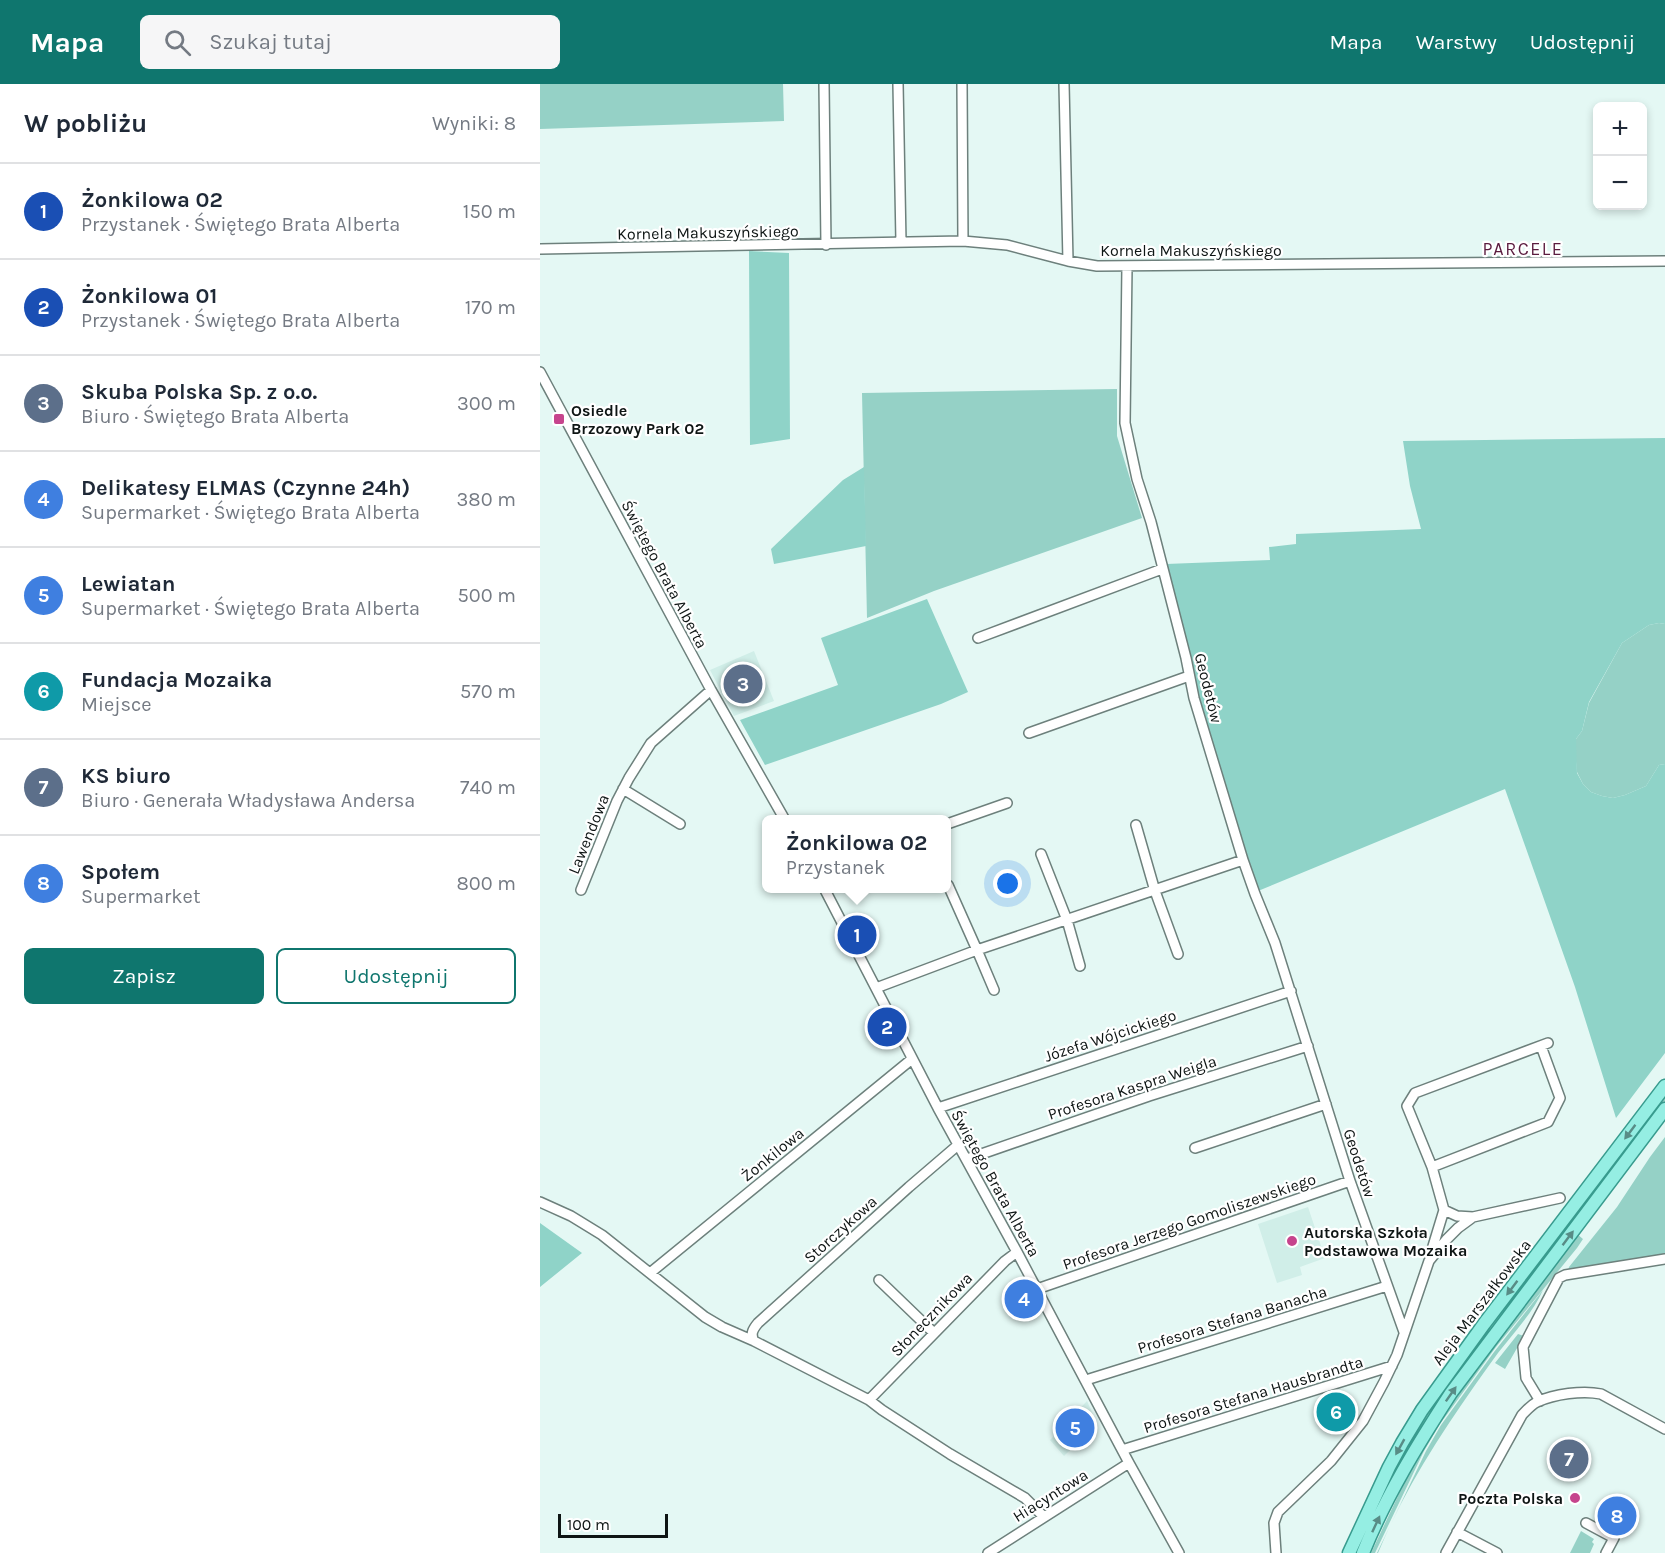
<!DOCTYPE html>
<html lang="pl">
<meta charset="utf-8">
<style>
body{margin:0;font-family:Karla,sans-serif;background:#f6f6f7;color:#1f2937}
.controls{position:absolute;right:18px;top:18px;display:grid;overflow:hidden;border-radius:9px;box-shadow:0 3px 9px #0003}
.controls button{width:54px;height:54px;display:grid;place-items:center;padding:0;border:0;border-bottom:2px solid #e0e1e3;background:#fff;color:#1f2937;font:30px sans-serif}
.scale{position:absolute;left:18px;bottom:15px;width:110px;box-sizing:border-box;padding-left:6px;border:3px solid #0e1514;border-top:0;font-size:16px;line-height:21px;white-space:nowrap;color:#0e1514;-webkit-text-stroke:4px #fff;paint-order:stroke}
.you{position:absolute;left:468px;top:800px;width:21px;height:21px;margin:-15px;border:4px solid #fff;border-radius:50%;background:#1a73e8;box-shadow:0 0 0 9px #1a73e833}
.badge{display:grid;place-items:center;width:39px;height:39px;border-radius:50%;background:#0f766e;color:#fff;font-size:20px;font-weight:700}
.pin{position:absolute;translate:-50% -50%;border:3px solid #fff;box-shadow:0 2px 6px #0006}
.popup{position:absolute;left:222px;top:731px;width:189px;height:78px;box-sizing:border-box;display:grid;place-content:center;border-radius:9px;background:#fff;filter:drop-shadow(0 2px 4px #0005);font-size:20px;white-space:nowrap;color:#747a83}
.popup b{font-size:22px;color:#1f2937}
.popup::after{content:'';position:absolute;left:50%;top:100%;margin-left:-12px;border:12px solid transparent;border-top-color:#fff}
.list{margin:0;padding:0;list-style:none}
h2{display:flex;justify-content:space-between;align-items:center;height:78px;margin:0;padding:0 24px;font-size:26px}
h2 small{font-size:20px;font-weight:400;color:#747a83}
.list li{display:grid;grid-template-columns:39px 1fr auto;gap:18px;align-items:center;box-sizing:border-box;height:96px;padding:0 24px;border-top:2px solid #e0e1e3}
.list b{display:block;font-size:22px;white-space:nowrap}
.list p{margin:0;font-size:20px;white-space:nowrap;color:#747a83}
.list em{font-size:20px;font-style:normal;color:#747a83}
.actions{display:flex;gap:12px;padding:18px 24px}
.actions a{flex:1;padding:14px 0;border:2px solid #0f766e;border-radius:9px;text-align:center;font-size:21px;color:#0f766e}
.actions .main{background:#0f766e;color:#fff}
.icon{flex:none;width:33px;height:33px;fill:none;stroke:currentColor;stroke-width:2;stroke-linecap:round;stroke-linejoin:round}
.map{position:relative;flex:none;width:1125px;height:1469px;overflow:hidden}
header{display:flex;align-items:center;gap:36px;box-sizing:border-box;height:84px;padding:0 30px;background:#0f766e;color:#fff}
header strong{font-size:28px}
nav{display:flex;gap:33px;margin-inline-start:auto;font-size:21px}
.search{width:420px;height:54px;background:#f6f6f7;display:flex;align-items:center;gap:15px;box-sizing:border-box;padding:0 21px;border-radius:9px;color:#747a83;font-size:22px}
main{display:flex}
aside{flex:1;background:#fff}
.map>svg:first-child{display:block}
.built{fill:#d0eee8}
.green{fill:#95d1c6}
.forest{fill:#8fd3c8}
.lines{fill:none;stroke-linecap:round;stroke-linejoin:round}
.minor-casing{stroke:#6d807c;stroke-width:12}
.major-casing{stroke:#389b8e;stroke-width:15}
.minor{stroke:#fff;stroke-width:9}
.major{stroke:#95eee3;stroke-width:12}
.oneway{fill:#588c86}
.poi-dot{fill:#c6448d;stroke:#fff;stroke-width:2}
.labels{text-anchor:middle;stroke-width:4.5;stroke-linejoin:round;paint-order:stroke}
.street-label{font-size:16px;fill:#0e1514;stroke:#fff}
.poi-label{font-size:16px;font-weight:bold;fill:#0e1514;stroke:#fff;text-anchor:start}
.neighbourhood-label{font-size:18px;letter-spacing:1.5px;fill:#5b1c3f;stroke:#fff}
</style>
<header>
<strong>Mapa</strong>
<div class="search"><svg class="icon" aria-label="search" viewBox="0 0 24 24"><circle cx="10" cy="10" r="6"/><path d="M15 15l6 6"/></svg>Szukaj tutaj</div>
<nav><a>Mapa</a><a>Warstwy</a><a>Udostępnij</a></nav>
</header>
<main>
<aside>
<h2>W pobliżu<small>Wyniki: 8</small></h2>
<ul class="list">
<li><span class="badge" style="background:#1a4fb4">1</span><div><b>Żonkilowa 02</b><p>Przystanek · Świętego Brata Alberta</p></div><em>150 m</em></li>
<li><span class="badge" style="background:#1a4fb4">2</span><div><b>Żonkilowa 01</b><p>Przystanek · Świętego Brata Alberta</p></div><em>170 m</em></li>
<li><span class="badge" style="background:#5c6f8a">3</span><div><b>Skuba Polska Sp. z o.o.</b><p>Biuro · Świętego Brata Alberta</p></div><em>300 m</em></li>
<li><span class="badge" style="background:#3f7fe0">4</span><div><b>Delikatesy ELMAS (Czynne 24h)</b><p>Supermarket · Świętego Brata Alberta</p></div><em>380 m</em></li>
<li><span class="badge" style="background:#3f7fe0">5</span><div><b>Lewiatan</b><p>Supermarket · Świętego Brata Alberta</p></div><em>500 m</em></li>
<li><span class="badge" style="background:#0f9aa8">6</span><div><b>Fundacja Mozaika</b><p>Miejsce</p></div><em>570 m</em></li>
<li><span class="badge" style="background:#5c6f8a">7</span><div><b>KS biuro</b><p>Biuro · Generała Władysława Andersa</p></div><em>740 m</em></li>
<li><span class="badge" style="background:#3f7fe0">8</span><div><b>Społem</b><p>Supermarket</p></div><em>800 m</em></li>
</ul>
<div class="actions"><a class="main">Zapisz</a><a>Udostępnij</a></div>
</aside>
<div class="map">
<svg width="1125" height="1469" viewBox="0 0 1125 1469">
<rect width="100%" height="100%" fill="#e4f8f4"/>
<path class="built" d="M214 567 234 617 194 632 170 586Z
M768 1123 785 1174 760 1183 762 1191 737 1199 718 1140Z
M547 1317 557 1339 524 1372 510 1356Z"/>
<path class="green" d="M0 0H243L244 37 0 45Z
M577 305V352L602 434 394 507 327 534 322 309Z
M1119 539 1125 540V680L1119 681 1106 702 1085 711 1073 714 1062 712 1051 708 1043 700 1037 688 1036 677V655L1042 647 1049 619 1082 559 1109 541Z
M1125 1008V1018L1032 1141 1027 1137Z
M1125 1053V1172L1028 1187 1029 1183 1077 1123 1110 1073Z
M1024 1140 1030 1145 945 1257 819 1469H815L845 1399 880 1336Z
M1037 1150 1043 1155 1037 1164 956 1263 900 1340 884 1367 835 1469H831L876 1374 904 1327Z
M1003 1206C991 1233 967 1255 950 1280 907 1340 866 1401 838 1469H837L886 1367 901 1341 954 1268Z
M978 1250 984 1252 965 1285 955 1279Z
M1041 1447 1054 1455 1052 1458 1054 1460 1050 1469H1030Z"/>
<path class="forest" d="M209 167 249 169 250 355 210 361Z
M1125 354V540L1119 539 1109 541 1082 559 1049 618 1042 647 1036 655 1037 689 1043 700 1051 708 1062 712 1073 714 1085 711 1106 702 1119 681 1125 680V969L1076 1034 1035 903 965 705 718 807 666 645 626 480 730 476 729 463 756 460V450L881 445 870 402 863 357Z
M324 383 326 462 234 480 231 465 303 396Z
M387 515 428 608 401 620 225 681 200 636 298 601 281 554Z
M0 1139 42 1169 0 1203Z"/>
<g class="lines">
<g class="minor-casing">
<path id="minor" d="M284 0 286 161
M358 0 361 158
M422 0 423 157
M524 0 528 177
M0 165 423 157 467 161 528 177 557 182 1125 177
M587 182 585 339 597 395 611 438 646 574 654 614 703 776 715 810 735 859 810 1097 864 1248
M0 288 171 606 245 736
M438 554 622 485
M489 649 649 592
M83 705 140 740
M407 740 467 719
M596 741 615 807 638 870
M501 770 527 836 540 882
M408 801 437 866 454 906
M284 804 398 1024 477 1168 589 1379 639 1469
M41 806 77 717 89 694 111 659 171 606
M336 904 437 866 703 776
M398 1024 751 907
M655 1064 786 1020
M427 1075 609 1012 768 962
M892 1083 1008 1038 1020 1014 1001 962
M0 1118 31 1132 62 1151 165 1233 182 1243 214 1257 329 1316 342 1326 410 1370 485 1414 504 1433
M904 1126 917 1132 933 1133
M890 1172 904 1126 892 1083 867 1022 875 1009 1008 959
M110 1189 372 975
M339 1196 394 1249
M497 1205 810 1097
M214 1257C210 1250 213 1245 218 1239L369 1103 418 1061
M546 1296 847 1202
M329 1316 465 1177 477 1168
M1000 1317 986 1294 983 1263 1019 1194 1025 1191 1125 1175
M582 1366 852 1282
M1046 1439 1074 1454 1066 1469
M917 1448 957 1469
M448 1469 589 1379
M736 1469 734 1439 738 1428 791 1377 823 1337 844 1298 857 1271 889 1177 906 1156 918 1144 933 1133 1020 1114
M906 1469 982 1331C987 1326 991 1321 997 1318 1014 1310 1043 1306 1061 1310L1125 1345"/>
</g>
<g class="major-casing">
<path id="major" d="M809 1469 849 1383 862 1359 882 1326 944 1240 1125 1002
M823 1469C846 1412 878 1360 911 1309L1125 1025"/>
</g>
<use href="#minor" class="minor"/>
<use href="#major" class="major"/>
</g>
<defs><path id="oneway-solid" d="M-6-.8H1V-3.2L6.5 0L1 3.2V.8H-6Z" transform="scale(1.5)"/></defs>
<g class="oneway">
<use href="#oneway-solid" transform="translate(1090 1048) rotate(127)"/>
<use href="#oneway-solid" transform="translate(1028 1154) rotate(-53)"/>
<use href="#oneway-solid" transform="translate(972 1204) rotate(127)"/>
<use href="#oneway-solid" transform="translate(911 1310) rotate(-55)"/>
<use href="#oneway-solid" transform="translate(860 1363) rotate(119)"/>
<use href="#oneway-solid" transform="translate(836 1440) rotate(-65)"/>
</g>
<g class="poi-dot">
<rect x="13" y="329" width="12" height="12" rx="3"/>
<circle cx="752" cy="1157" r="6"/>
<circle cx="1035" cy="1414" r="6"/>
</g>
<g class="labels">
<g class="street-label">
<text transform="translate(168 148) rotate(-1)" y="6">Kornela Makuszyńskiego</text>
<text x="651" y="172">Kornela Makuszyńskiego</text>
<text transform="translate(125 490) rotate(62)" y="6">Świętego Brata Alberta</text>
<text transform="translate(669 604) rotate(76)" y="6">Geodetów</text>
<text transform="translate(48 750) rotate(-68)" y="6">Lawendowa</text>
<text transform="translate(570 951) rotate(-18)" y="6">Józefa Wójcickiego</text>
<text transform="translate(592 1003) rotate(-18)" y="6">Profesora Kaspra Weigla</text>
<text transform="translate(232 1070) rotate(-39)" y="6">Żonkilowa</text>
<text transform="translate(820 1079) rotate(72)" y="6">Geodetów</text>
<text transform="translate(456 1099) rotate(61)" y="6">Świętego Brata Alberta</text>
<text transform="translate(649 1137) rotate(-19)" y="6">Profesora Jerzego Gomoliszewskiego</text>
<text transform="translate(300 1145) rotate(-42)" y="6">Storczykowa</text>
<text transform="translate(941 1218) rotate(-53)" y="6">Aleja Marszałkowska</text>
<text transform="translate(391 1230) rotate(-46)" y="6">Słonecznikowa</text>
<text transform="translate(692 1235) rotate(-17)" y="6">Profesora Stefana Banacha</text>
<text transform="translate(713 1310) rotate(-17)" y="6">Profesora Stefana Hausbrandta</text>
<text transform="translate(510 1411) rotate(-32)" y="6">Hiacyntowa</text>
</g>
<g class="poi-label">
<text x="31" y="332">Osiedle<tspan x="31" dy="18">Brzozowy Park 02</tspan></text>
<text x="764" y="1154">Autorska Szkoła<tspan x="764" dy="18">Podstawowa Mozaika</tspan></text>
<text x="1023" y="1420" text-anchor="end">Poczta Polska</text>
</g>
<g class="neighbourhood-label">
<text x="983" y="171">PARCELE</text>
</g>
</g>
</svg>
<div class="controls">
<button>+</button>
<button>−</button>
</div>
<div class="scale">100 m</div>
<div class="you"></div>
<div class="pin badge" style="left:317px;top:851px;background:#1a4fb4">1</div>
<div class="popup"><b>Żonkilowa 02</b>Przystanek</div>
<div class="pin badge" style="left:347px;top:943px;background:#1a4fb4">2</div>
<div class="pin badge" style="left:203px;top:600px;background:#5c6f8a">3</div>
<div class="pin badge" style="left:484px;top:1215px;background:#3f7fe0">4</div>
<div class="pin badge" style="left:535px;top:1344px;background:#3f7fe0">5</div>
<div class="pin badge" style="left:796px;top:1328px;background:#0f9aa8">6</div>
<div class="pin badge" style="left:1029px;top:1375px;background:#5c6f8a">7</div>
<div class="pin badge" style="left:1077px;top:1432px;background:#3f7fe0">8</div>
</div>
</main>
